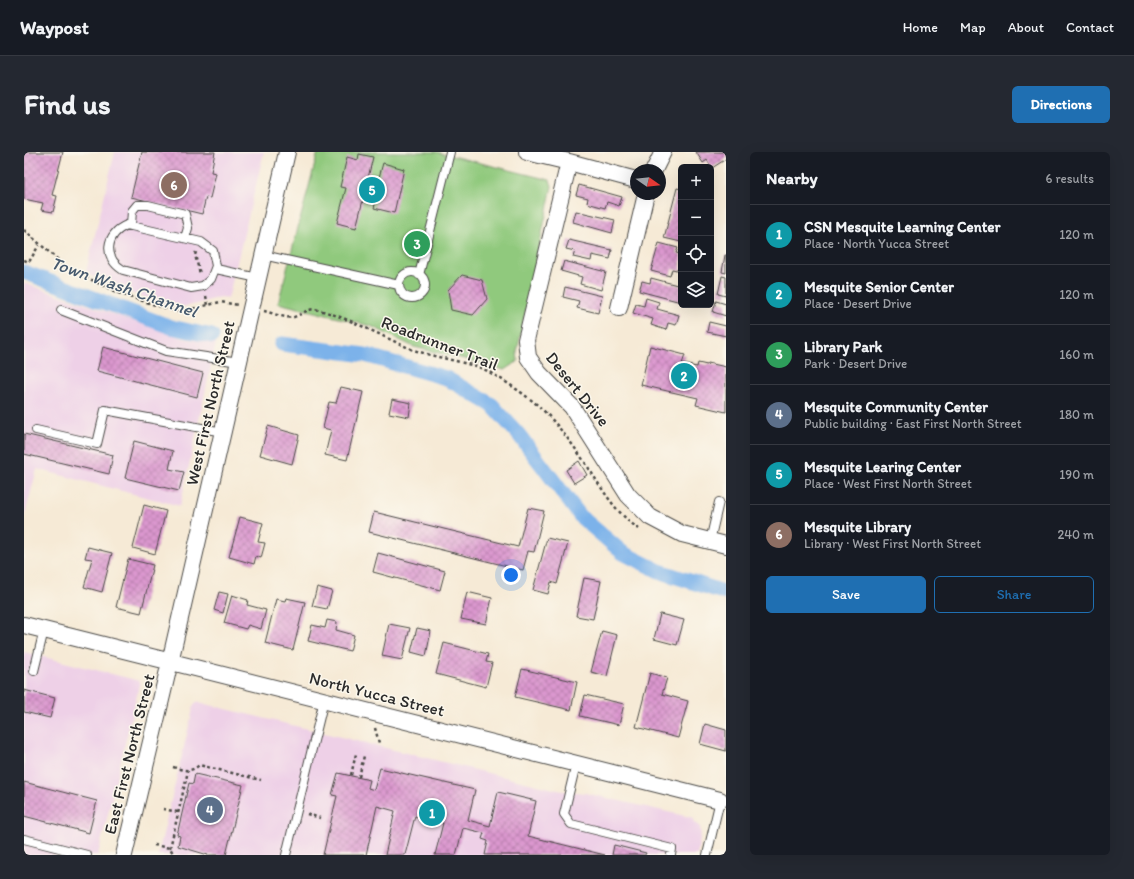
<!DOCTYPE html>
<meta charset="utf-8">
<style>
body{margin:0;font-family:Itim,sans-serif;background:#242831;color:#f1f3f6}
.controls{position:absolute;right:12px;top:12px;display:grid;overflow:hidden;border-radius:6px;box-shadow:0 4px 16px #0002}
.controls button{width:36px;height:36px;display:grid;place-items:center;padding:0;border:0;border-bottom:1px solid #363941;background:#171b24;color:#f1f3f6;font:20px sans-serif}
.compass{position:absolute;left:606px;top:12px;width:36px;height:36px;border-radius:50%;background:#171b24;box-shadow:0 4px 16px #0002;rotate:104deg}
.you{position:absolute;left:487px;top:423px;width:14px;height:14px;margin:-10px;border:3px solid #fff;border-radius:50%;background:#1a73e8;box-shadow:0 0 0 6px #1a73e833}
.badge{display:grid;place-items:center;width:26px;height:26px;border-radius:50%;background:#1f6fb2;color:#fff;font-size:13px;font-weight:700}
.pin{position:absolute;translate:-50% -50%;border:2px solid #fff;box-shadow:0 1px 4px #0006}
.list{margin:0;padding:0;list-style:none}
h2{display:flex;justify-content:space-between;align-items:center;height:52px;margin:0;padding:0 16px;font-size:17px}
h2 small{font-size:13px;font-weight:400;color:#9ea1a6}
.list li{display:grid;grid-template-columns:26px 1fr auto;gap:12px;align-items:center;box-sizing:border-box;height:60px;padding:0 16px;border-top:1px solid #363941}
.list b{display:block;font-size:15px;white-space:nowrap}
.list p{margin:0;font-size:13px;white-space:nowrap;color:#9ea1a6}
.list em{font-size:13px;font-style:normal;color:#9ea1a6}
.actions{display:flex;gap:8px;padding:12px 16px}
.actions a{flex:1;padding:9px 0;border:1px solid #1f6fb2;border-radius:6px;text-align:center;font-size:14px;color:#1f6fb2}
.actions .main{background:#1f6fb2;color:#fff}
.icon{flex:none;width:22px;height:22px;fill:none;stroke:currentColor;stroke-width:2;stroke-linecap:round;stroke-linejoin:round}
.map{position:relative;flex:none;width:702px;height:703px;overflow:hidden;border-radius:6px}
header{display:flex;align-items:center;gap:24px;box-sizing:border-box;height:56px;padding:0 20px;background:#171b24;border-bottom:1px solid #363941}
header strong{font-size:19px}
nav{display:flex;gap:22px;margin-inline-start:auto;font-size:14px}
.intro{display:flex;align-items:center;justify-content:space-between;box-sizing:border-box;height:96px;padding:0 24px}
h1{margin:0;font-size:28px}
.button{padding:10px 18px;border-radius:6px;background:#1f6fb2;color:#fff;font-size:14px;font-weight:700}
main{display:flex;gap:24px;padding:0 24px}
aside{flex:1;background:#171b24;border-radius:6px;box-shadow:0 4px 16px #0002}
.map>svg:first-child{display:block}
.built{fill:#eed0e7}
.park{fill:#90c97d;stroke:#5e7a54}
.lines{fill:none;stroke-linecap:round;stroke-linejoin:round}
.canal{stroke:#7bb2ea;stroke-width:15}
.building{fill:url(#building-cross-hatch)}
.lane-casing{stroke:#494845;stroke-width:10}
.street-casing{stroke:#494845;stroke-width:18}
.path{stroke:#494845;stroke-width:2.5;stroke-dasharray:3 3;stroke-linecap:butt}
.lane{stroke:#fff;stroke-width:8}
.street{stroke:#fff;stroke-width:16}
.labels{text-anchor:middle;stroke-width:3;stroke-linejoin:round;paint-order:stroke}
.street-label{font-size:17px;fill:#2b2b2b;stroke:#fbf7ec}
.water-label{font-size:18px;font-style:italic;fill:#475a6e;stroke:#fbf7ec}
</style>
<header>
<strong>Waypost</strong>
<nav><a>Home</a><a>Map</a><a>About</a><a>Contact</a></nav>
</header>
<div class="intro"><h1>Find us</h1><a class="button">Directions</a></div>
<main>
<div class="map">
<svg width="702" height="703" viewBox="0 0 702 703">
<defs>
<pattern id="building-cross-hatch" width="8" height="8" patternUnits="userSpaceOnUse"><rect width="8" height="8" fill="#db97cf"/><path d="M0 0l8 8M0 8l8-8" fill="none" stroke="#b27ba8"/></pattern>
</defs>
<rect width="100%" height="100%" fill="#fbf7ec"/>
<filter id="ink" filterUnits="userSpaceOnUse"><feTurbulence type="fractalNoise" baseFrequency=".025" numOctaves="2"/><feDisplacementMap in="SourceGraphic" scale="8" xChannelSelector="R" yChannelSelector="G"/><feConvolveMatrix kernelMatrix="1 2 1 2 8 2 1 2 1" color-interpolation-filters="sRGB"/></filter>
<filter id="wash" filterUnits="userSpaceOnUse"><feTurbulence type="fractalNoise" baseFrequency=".012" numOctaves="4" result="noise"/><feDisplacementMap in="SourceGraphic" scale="16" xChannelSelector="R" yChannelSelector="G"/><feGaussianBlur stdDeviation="0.9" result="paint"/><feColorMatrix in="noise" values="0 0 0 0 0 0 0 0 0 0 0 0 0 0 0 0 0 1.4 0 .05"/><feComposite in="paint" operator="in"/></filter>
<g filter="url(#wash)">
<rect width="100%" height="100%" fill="#f6ead6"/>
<path class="built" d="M91 0H240L204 147 196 145 173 152 157 155 143 153 87 134 62 120Z
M0 131 161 187 192 191 156 354 13 317 0 366Z
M0 500 116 529 74 703H0Z
M173 550 538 639 561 641 670 666 669 669 676 675 677 681 673 703H134L170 553Z"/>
<path class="park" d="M294 0H412L526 28 528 34 493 200 494 209 480 218 466 213 390 195 347 174 254 151Z"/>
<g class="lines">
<path class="canal" d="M0 120 147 175 188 184
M258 192 341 203 422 226 468 253 495 283 557 365 599 401 635 419 702 441"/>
</g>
<g id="blocks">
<path class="building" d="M0 0H39L28 43 33 44 29 60 17 58 19 51 0 47Z
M118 0H191L187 20 192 21 186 46 182 45 178 62 107 45Z
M672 0H702V7L688 16 683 8 679 11Z
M335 2 349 5 344 26 354 29 359 11 380 17 370 61 350 56 354 43 341 40 332 76 313 71 322 36 316 35 323 5 334 8Z
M555 33 598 45 595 54 583 50 581 56 563 51 564 46 552 43Z
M653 36 657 37V90L640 86Z
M552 59 591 68 588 81 549 70Z
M545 88 588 98 586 107 568 103 567 109 549 105 551 99 542 97Z
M635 91 654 96 652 101 657 102V119L648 117 646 124 627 119Z
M701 103H702V121L698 120Z
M540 109 582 120 577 138 556 132 558 125 537 119Z
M438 123 458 128 463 147 449 163 427 158 424 138Z
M698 124 702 125V144L694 142Z
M627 126 657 134V150L615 139 618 129 626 131Z
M541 135 578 144 574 161 553 156 555 149 539 145Z
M622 146 635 150 633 157 655 163 652 173 644 171 642 178 627 173 629 167 609 161 612 152 620 154Z
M692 149 702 152V164L689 160Z
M685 170 702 174V184L683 180Z
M626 194 661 203 658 212 673 215 674 211 683 213 684 211 702 215V260L672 253 674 246 617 233Z
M79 195 179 221 173 245 73 219Z
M317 235 339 240 323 308 301 303 307 278 299 276 305 250 312 251Z
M368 247 387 251 385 265 365 261Z
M244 274 275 283 268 312 236 303Z
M0 282 89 303 85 322 0 302Z
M110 289 149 299 145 317 160 320 155 339 101 326Z
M555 309 563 323 550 331 542 318Z
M120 353 142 359 131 402 109 396Z
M504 356 520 359 510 400 504 399 499 418 345 380 350 360 494 395Z
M216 365 239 371 234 390 241 391 237 406 232 404 230 412 205 405Z
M523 386 544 391 533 432 527 430 524 442 509 438Z
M64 395 88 401 78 440 60 435 68 407 61 406Z
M354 401 421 419 416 438 349 420Z
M104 407 129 413 117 461 92 455Z
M560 426 577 429 569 467 552 464Z
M293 435 308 439 303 457 288 454Z
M195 440 204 442 199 461 190 458Z
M443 440 468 446 462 472 437 467Z
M208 443 224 448 223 453 242 458 237 477 224 473 222 477 200 471Z
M262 446 281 450 269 498 241 491 252 447 261 449Z
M636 462 660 468 653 493 630 487Z
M303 468 313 470 312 478 330 483 326 499 284 489 288 473 301 476Z
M365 472 386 476 378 508 358 504Z
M393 476 407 479 402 504 387 500Z
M578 479 593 483 583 524 567 520Z
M420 491 464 502 462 510 468 511 462 535 412 522Z
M498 517 553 530 547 558 491 545Z
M626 521 643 526 638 542 664 549 654 586 612 575Z
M0 538 31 546 26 566 0 560Z
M561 543 600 552 595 573 556 564Z
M681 572 702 578V599L676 592Z
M356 616 451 638 444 668 466 674 474 640 512 649 504 684 581 703H461L464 689 458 687 460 681 439 676 432 703H411L419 671 391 664 381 703H361L371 659 353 654 342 703H299L313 644 308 643 314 621 346 628 344 636 350 638Z
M171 622 219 633 202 703H184L154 694 156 684 153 683 165 631 169 632Z
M0 630 73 649 65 681 0 664Z
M590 693 622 701 621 703H588Z"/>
</g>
</g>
<g filter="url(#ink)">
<use href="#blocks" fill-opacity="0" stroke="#494845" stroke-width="1"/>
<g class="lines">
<g class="lane-casing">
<path id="lane" d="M103 73 177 90 189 99 192 114 187 127 179 134 167 136 99 118C79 106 81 82 103 73Z
M107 73 108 59 113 53H124L161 62 164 76 161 86
M239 103 375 133
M192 117 234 126
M375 133a13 13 0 1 1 26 0a13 13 0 1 1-26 0Z
M395 123 426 0
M37 158 142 199 215 210
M12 278 73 292 81 258 199 280
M686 389 695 350
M10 519 20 478
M552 612 540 662 547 672 648 697 647 703
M0 687 63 703
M262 703 300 548
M683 703 696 648"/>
</g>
<g class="street-casing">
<path id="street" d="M503 0 545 10 502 188 504 205 515 221 548 255 604 343 626 365 658 382 702 393
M545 10 612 28
M630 18 639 0
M595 156 622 42
M0 473 696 648
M100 703 146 510 263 0"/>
</g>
<path class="path" d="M0 78 42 115 92 140 109 146 151 159H160L196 150 214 153
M172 100 171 103 176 122
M0 108 5 110 15 93
M182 144 184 153
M240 159C249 161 261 167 270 165 279 162 285 155 295 158 328 167 357 184 387 197 409 205 432 208 454 215 469 220 505 245 517 256 535 274 550 294 564 315 580 340 591 360 615 377
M351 576 355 591
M149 615C159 618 167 621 175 613L237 628
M327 623 332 602
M335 625 340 604
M139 657 154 660
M283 662 296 666
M130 693 146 696 150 703
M146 696 164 619"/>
<use href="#lane" class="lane"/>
<use href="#street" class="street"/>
</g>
</g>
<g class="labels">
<g class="street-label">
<text transform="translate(416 191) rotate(21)" y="6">Roadrunner Trail</text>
<text transform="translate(554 237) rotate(51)" y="6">Desert Drive</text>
<text transform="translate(186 251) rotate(-77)" y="6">West First North Street</text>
<text transform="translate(353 542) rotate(14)" y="6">North Yucca Street</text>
<text transform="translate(105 602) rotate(-76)" y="6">East First North Street</text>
</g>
<g class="water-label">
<text transform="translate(100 135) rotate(19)" y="6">Town Wash Channel</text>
</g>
</g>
</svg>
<div class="controls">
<button>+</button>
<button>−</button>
<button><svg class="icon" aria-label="locate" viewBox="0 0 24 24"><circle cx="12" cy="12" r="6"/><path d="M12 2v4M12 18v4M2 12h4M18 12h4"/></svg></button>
<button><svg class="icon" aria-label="layers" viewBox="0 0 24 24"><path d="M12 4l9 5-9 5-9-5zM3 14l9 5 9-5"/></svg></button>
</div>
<svg class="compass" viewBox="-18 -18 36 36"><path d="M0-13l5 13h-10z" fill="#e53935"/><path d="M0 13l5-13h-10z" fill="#9ea1a6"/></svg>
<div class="you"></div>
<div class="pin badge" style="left:408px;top:661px;background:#0f9aa8">1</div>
<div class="pin badge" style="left:660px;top:224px;background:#0f9aa8">2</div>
<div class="pin badge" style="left:393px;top:92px;background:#2e9e5b">3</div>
<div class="pin badge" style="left:186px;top:658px;background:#5c6f8a">4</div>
<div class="pin badge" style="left:348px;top:38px;background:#0f9aa8">5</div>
<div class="pin badge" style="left:150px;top:33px;background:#8d6e63">6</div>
</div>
<aside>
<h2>Nearby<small>6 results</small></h2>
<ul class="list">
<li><span class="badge" style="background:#0f9aa8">1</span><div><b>CSN Mesquite Learning Center</b><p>Place · North Yucca Street</p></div><em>120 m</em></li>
<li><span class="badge" style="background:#0f9aa8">2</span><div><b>Mesquite Senior Center</b><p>Place · Desert Drive</p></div><em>120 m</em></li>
<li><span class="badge" style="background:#2e9e5b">3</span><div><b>Library Park</b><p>Park · Desert Drive</p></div><em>160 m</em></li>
<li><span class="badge" style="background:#5c6f8a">4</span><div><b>Mesquite Community Center</b><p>Public building · East First North Street</p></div><em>180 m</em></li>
<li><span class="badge" style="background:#0f9aa8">5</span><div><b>Mesquite Learing Center</b><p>Place · West First North Street</p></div><em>190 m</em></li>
<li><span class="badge" style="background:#8d6e63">6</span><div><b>Mesquite Library</b><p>Library · West First North Street</p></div><em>240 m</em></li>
</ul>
<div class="actions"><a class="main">Save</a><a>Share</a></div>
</aside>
</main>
